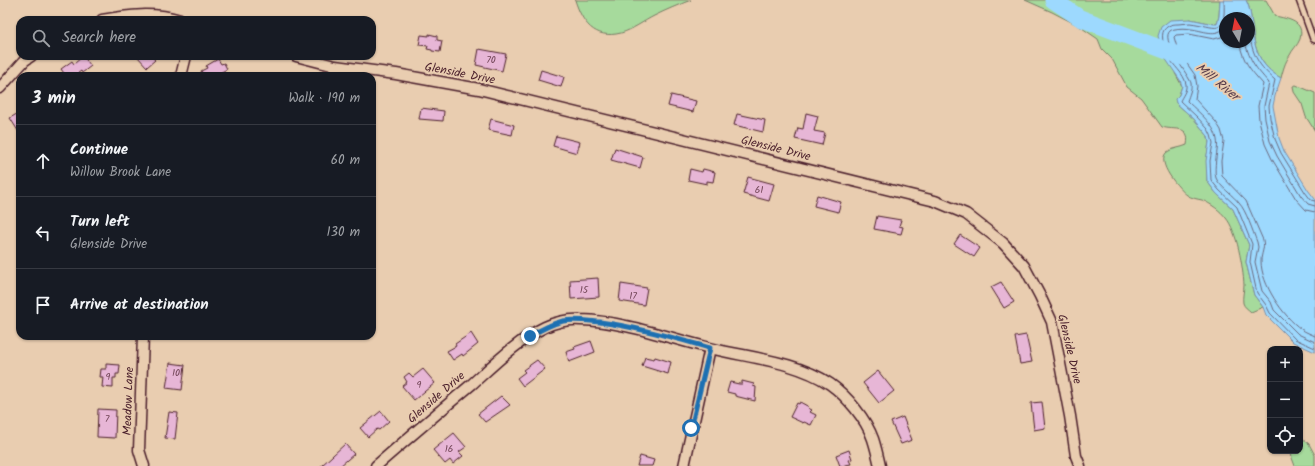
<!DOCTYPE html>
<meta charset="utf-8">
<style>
body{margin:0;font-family:Kalam,sans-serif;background:#20242c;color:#f1f3f6}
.controls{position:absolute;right:12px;bottom:12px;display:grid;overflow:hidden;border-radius:8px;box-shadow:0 1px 3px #0004}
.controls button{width:36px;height:36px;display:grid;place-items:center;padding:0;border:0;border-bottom:1px solid #363941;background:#171b24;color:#f1f3f6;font:20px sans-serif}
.compass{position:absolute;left:1219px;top:12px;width:36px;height:36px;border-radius:50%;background:#171b24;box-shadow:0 1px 3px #0004;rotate:350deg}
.stop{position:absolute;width:12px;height:12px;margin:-9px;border:3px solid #1f6fb2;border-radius:50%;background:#fff}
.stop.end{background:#1f6fb2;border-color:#fff;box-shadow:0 1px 4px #0008}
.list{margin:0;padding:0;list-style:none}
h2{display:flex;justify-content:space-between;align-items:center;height:52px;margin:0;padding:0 16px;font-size:17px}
h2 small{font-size:13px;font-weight:400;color:#9ea1a6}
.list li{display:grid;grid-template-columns:26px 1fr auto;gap:12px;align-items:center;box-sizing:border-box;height:72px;padding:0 16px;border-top:1px solid #363941}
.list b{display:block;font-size:15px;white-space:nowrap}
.list p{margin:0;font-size:13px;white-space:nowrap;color:#9ea1a6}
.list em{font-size:13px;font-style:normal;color:#9ea1a6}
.icon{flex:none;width:22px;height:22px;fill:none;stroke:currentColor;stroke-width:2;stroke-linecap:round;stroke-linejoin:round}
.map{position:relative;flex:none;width:1315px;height:466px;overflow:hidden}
.search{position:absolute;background:#171b24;box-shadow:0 1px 3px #0004;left:16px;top:16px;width:360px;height:44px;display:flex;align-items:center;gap:10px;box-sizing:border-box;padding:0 14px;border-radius:12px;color:#9ea1a6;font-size:15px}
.panel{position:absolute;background:#171b24;box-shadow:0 1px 3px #0004;left:16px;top:72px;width:360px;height:268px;border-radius:12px}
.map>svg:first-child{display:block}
.green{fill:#a6da9c;stroke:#787c64}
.water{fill:#9dd9fe;stroke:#7c8faa;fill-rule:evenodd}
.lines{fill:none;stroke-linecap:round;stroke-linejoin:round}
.shore{stroke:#6b697f;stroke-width:1}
.river{stroke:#9dd9fe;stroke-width:17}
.building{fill:#e7b6d6;stroke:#4a1f2b}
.service-casing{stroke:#4a1f2b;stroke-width:8}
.minor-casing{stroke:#4a1f2b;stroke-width:13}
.service{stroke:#e9cdb0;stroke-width:5}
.minor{stroke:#e9cdb0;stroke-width:10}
.route{stroke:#1f6fb2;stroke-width:5}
.labels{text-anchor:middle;stroke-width:4;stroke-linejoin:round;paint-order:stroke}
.number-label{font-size:10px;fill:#714556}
.street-label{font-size:12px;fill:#4a1f2b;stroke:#e9cdb0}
.water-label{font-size:13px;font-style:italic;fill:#563b4b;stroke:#e9cdb0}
</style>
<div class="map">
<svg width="1315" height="466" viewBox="0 0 1315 466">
<rect width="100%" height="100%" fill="#e9cdb0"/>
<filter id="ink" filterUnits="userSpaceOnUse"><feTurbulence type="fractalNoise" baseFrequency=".025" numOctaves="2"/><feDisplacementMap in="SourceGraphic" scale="8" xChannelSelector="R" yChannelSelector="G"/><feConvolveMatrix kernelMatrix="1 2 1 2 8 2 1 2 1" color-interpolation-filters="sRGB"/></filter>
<g filter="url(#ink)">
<path class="green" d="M575 0H691C678 5 666 10 654 16 644 21 632 30 621 33 594 40 582 22 575 0Z
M1025 0H1220L1219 16 1217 24H1214L1190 19 1175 73 1182 86 1179 95 1177 97 1176 103 1194 119 1208 136 1209 142 1207 156V181L1216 193 1233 209 1249 245 1246 262 1254 295 1263 307 1251 312C1248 309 1244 307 1243 303 1242 297 1244 291 1244 285 1243 267 1237 231 1226 218 1220 210 1211 204 1202 200 1197 199 1191 198 1187 195 1179 189 1155 162 1167 152 1172 148 1181 148 1187 145 1191 124 1174 131 1162 127L1141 98 1127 87 1112 59 1102 49 1098 39 1079 26 1052 12Z
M1246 0H1266L1275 16C1288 19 1305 21 1300 39 1298 45 1292 50 1290 55 1285 62 1283 70 1281 78 1259 66 1254 48 1252 25 1251 16 1250 8 1246 0Z
M1296 85 1315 93V131L1306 117 1302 104 1294 92 1293 86Z
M1300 436 1309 444 1315 455V466H1295L1292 458 1291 451H1300Z"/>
<path class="water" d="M1220 0H1246C1250 8 1251 16 1252 25 1254 48 1259 66 1281 78L1275 96 1273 106 1279 138 1284 151 1308 190 1315 199V352L1293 342 1266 315 1263 307 1254 295 1246 262 1249 245 1233 209 1216 193 1207 181 1206 161 1209 142 1208 136 1194 119 1176 103 1175 99 1179 95 1182 86 1180 80 1165 58 1158 36 1161 27 1170 20 1190 19 1214 24H1217L1219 16ZM1225 18H1249V42H1225Z"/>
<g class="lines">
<path class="shore" d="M1224 0C1226 39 1216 26 1190 23 1186 23 1182 24 1178 24 1172 24 1168 25 1164 30 1160 36 1165 50 1168 56 1173 66 1184 73 1186 84 1187 91 1182 96 1180 101L1197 117 1208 129 1211 135 1213 143 1210 161 1211 180 1219 190 1237 207 1252 244 1250 262 1257 293 1266 305 1270 313 1295 339 1315 348
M1225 27C1217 38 1202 30 1191 29 1186 28 1180 28 1175 29 1153 32 1188 73 1191 83 1192 89 1189 95 1187 101 1201 115 1221 128 1217 151 1216 157 1214 172 1216 178 1219 186 1234 196 1239 203 1246 210 1253 232 1257 242L1258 247 1255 262 1262 291 1271 302 1274 310 1298 334 1315 342
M1249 35C1254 57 1258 65 1275 80L1269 106 1270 118 1275 139 1281 153 1305 192 1311 200 1315 201
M1225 36 1214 39 1189 34 1176 35 1174 37 1178 51 1195 75 1197 86 1195 99 1216 122 1221 130 1224 141 1221 161 1222 176 1246 201 1263 240C1265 248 1261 254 1261 261 1261 284 1283 316 1301 329 1305 332 1311 334 1315 336
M1239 42C1244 63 1249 68 1263 84L1258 106 1259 120 1265 144 1272 159 1296 199 1306 210 1315 212
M1245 42C1250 62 1256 68 1269 83L1264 106 1265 119 1270 141 1277 156 1301 196 1308 204 1315 206"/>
<path class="river" d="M1053 0 1080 18 1183 57"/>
</g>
<path class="building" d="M429 34 437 36V40L442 41 440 52 432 51V50L427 49 428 46 419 45 421 35 429 36Z
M479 49 506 54 502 71 476 65Z
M83 56 91 66 82 73 81 71 74 76H66L61 69 72 61 74 64Z
M137 56H151L155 60 147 67Z
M218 59 221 64 224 63 227 69 214 76H203L201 71 207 68 206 66Z
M541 70 564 77 561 87 538 80Z
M671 95 696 101 693 112 668 106Z
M421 108 444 111 443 121 419 119Z
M20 112V134L10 118Z
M806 113 818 116 814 131 825 133 822 145 795 139 798 128 803 129Z
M737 114 765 120 763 132 734 125Z
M491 119 514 125 512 135 488 130Z
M556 136 580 142 577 153 553 146Z
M615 148 643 157 640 168 611 160Z
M690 169 702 172 703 169 715 172 713 182 707 181V184L688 180Z
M748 177 774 184 769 201 743 194Z
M817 195 841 202 838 212 814 206Z
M877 216 901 220 899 226 903 227 901 234 874 229Z
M960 235 980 248 974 257 954 244Z
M598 278 599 297 571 299 570 280Z
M1001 282 1014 302 1004 308 991 287Z
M621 284 647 288 644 305 619 301Z
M471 333 478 344 463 356 462 354 453 360 447 351 456 346 455 344Z
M1026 335 1032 362 1020 364 1015 337Z
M591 341 595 352 569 362 566 352 575 349 574 347Z
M645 357 654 359 655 357 671 362 668 374 642 366Z
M537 360 545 369 523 386 517 378 525 372 523 370Z
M170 363 185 365 182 390 166 388Z
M106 364 120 365 119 374H116V378H113V388L102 387 103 377H100L101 369H106Z
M423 369 435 383 414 400 402 386 407 382 404 377 409 373 413 377Z
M878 371 894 391 879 403 863 383Z
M742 381 754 384 753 386 756 387 755 401 735 396V394L727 392 730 382 739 384H742Z
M501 396 510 405 485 422 478 414Z
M800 402 809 407 808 408 812 410 810 412 816 415 811 425 804 422 803 423 790 417 797 403 799 404Z
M1042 402 1045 428 1034 430 1031 403Z
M98 409 116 410 115 438 97 437Z
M381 411 389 421 379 430 377 429 368 437 360 428Z
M169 412 178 413 175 439 165 438Z
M903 417 912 440 901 444 891 422Z
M454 433 466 447 459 452 463 456 453 464 450 460 445 464 433 450Z
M345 444 354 454 340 466H321Z
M849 450 852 459 849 460 851 464 840 466 836 455Z
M640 456 654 460 652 466H637Z"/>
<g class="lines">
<g class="service-casing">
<path id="service" d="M1299 0 1313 39 1315 40"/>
</g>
<g class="minor-casing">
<path id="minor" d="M102 20C128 15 155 12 180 20
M296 56 335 66 396 74 479 89 935 201 966 214 1003 243 1024 266 1040 296 1052 322 1070 416 1076 456 1080 466
M181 76 186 56
M0 88 25 60 31 56
M143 336 139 450 144 466
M376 466C408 438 440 411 472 384 492 366 521 338 545 327 556 322 569 319 581 320 622 321 669 338 710 348 749 358 796 361 830 384 847 396 866 419 873 439 876 448 878 457 880 466
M684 466 710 348"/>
</g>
<use href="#service" class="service"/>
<use href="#minor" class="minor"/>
</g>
</g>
<g class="lines" filter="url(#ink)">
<path class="route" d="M530 336C540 330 551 324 563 321 575 319 588 321 600 322 637 327 674 338 710 348L691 428"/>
</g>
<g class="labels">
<g class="number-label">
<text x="491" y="63">70</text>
<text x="759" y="193">61</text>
<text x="584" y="293">15</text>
<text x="633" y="299">17</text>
<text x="176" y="376">10</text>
<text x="108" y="380">9</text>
<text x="419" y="388">9</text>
<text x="107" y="422">7</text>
<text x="449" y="452">16</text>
</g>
<g class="street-label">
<text transform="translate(460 73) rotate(11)" y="4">Glenside Drive</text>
<text transform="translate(776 148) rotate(14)" y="4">Glenside Drive</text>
<text transform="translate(1070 349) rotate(77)" y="4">Glenside Drive</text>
<text transform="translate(436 397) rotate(-41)" y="4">Glenside Drive</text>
<text transform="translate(128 401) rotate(-88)" y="4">Meadow Lane</text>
</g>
<g class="water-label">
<text transform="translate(1218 81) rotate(39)" y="5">Mill River</text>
</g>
</g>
</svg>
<div class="controls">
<button>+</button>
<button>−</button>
<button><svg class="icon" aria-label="locate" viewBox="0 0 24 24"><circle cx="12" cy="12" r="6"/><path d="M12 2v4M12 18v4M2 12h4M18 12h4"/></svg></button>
</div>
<svg class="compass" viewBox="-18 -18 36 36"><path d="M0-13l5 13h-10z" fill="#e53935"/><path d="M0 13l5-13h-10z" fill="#9ea1a6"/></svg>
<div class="stop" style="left:691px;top:428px"></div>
<div class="stop end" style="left:530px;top:336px"></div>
<div class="search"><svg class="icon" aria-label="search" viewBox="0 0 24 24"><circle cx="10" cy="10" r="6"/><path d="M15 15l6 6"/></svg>Search here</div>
<section class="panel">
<h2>3 min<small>Walk · 190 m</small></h2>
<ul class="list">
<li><svg class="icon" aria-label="ahead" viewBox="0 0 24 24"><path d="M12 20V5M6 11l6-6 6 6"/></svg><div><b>Continue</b><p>Willow Brook Lane</p></div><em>60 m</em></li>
<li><svg class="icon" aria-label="left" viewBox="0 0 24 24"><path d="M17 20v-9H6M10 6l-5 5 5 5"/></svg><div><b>Turn left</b><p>Glenside Drive</p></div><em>130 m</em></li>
<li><svg class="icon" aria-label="arrive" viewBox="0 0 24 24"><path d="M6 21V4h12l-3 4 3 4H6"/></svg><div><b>Arrive at destination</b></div></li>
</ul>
</section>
</div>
